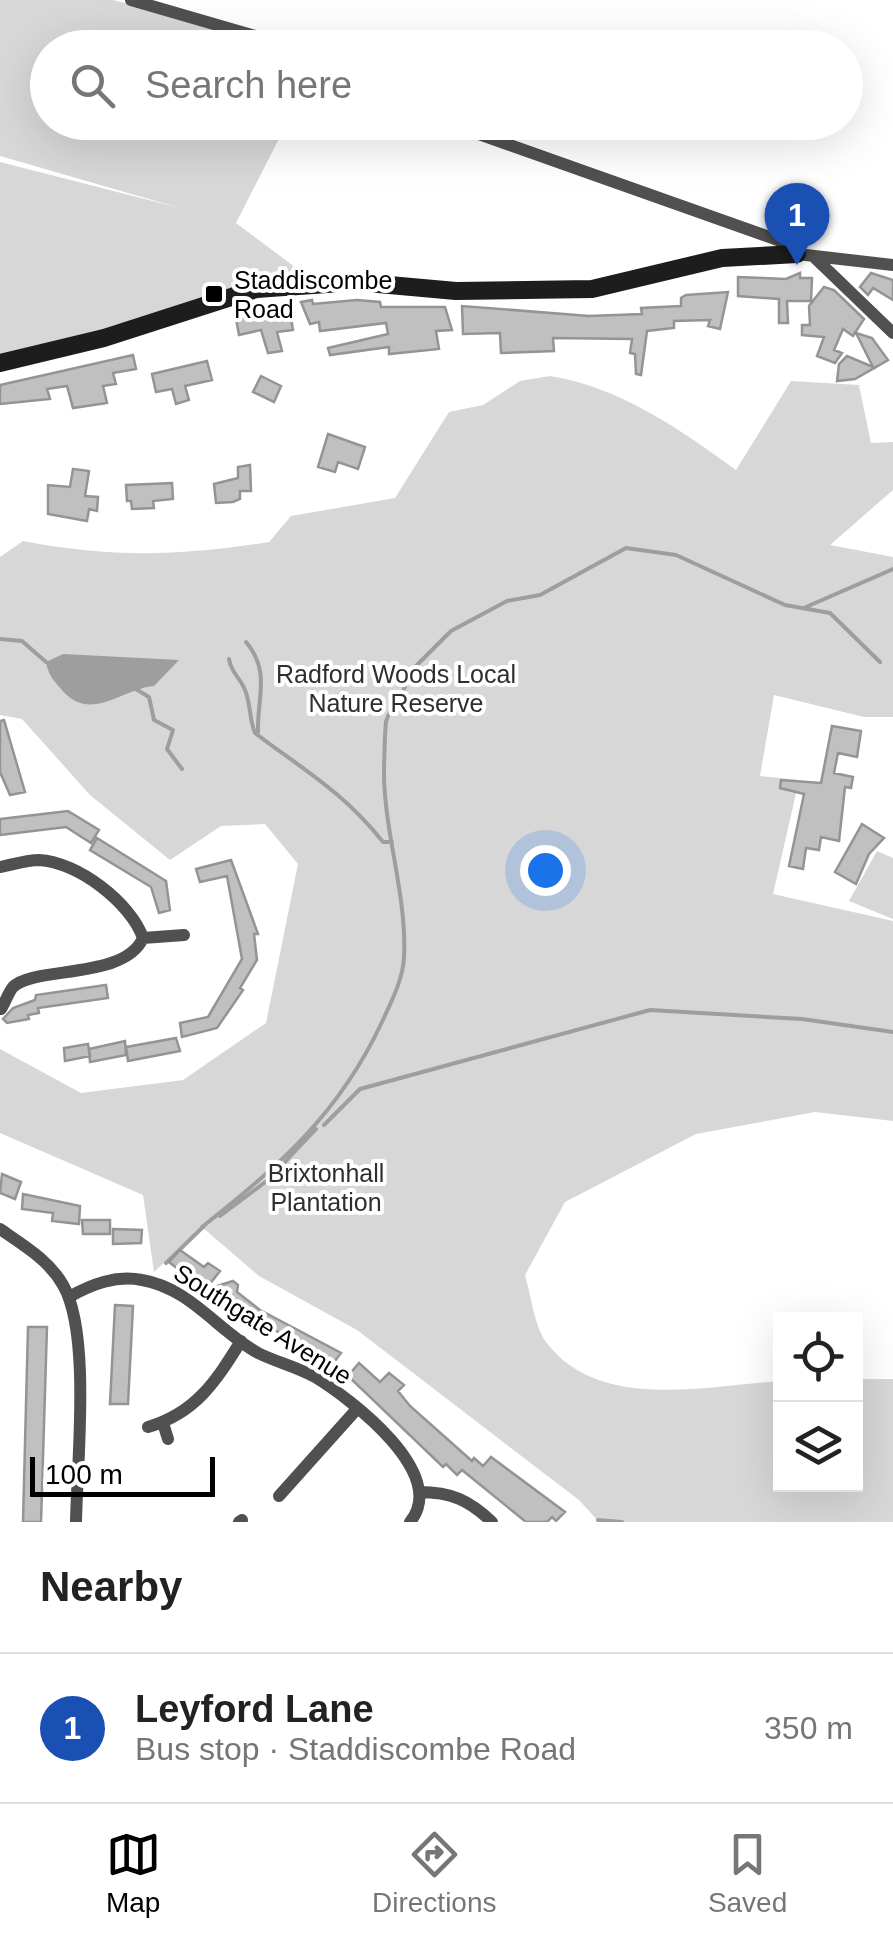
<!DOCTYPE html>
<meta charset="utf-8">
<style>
body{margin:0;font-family:Helvetica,sans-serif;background:#f2f2f2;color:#222}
.controls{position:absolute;right:30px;bottom:30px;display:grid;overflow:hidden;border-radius:0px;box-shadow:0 10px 40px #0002}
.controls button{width:90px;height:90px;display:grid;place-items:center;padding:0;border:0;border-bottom:2px solid #e0e0e0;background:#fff;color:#222;font:50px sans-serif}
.scale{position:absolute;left:30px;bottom:25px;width:185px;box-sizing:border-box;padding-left:10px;border:5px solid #000;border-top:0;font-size:28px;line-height:35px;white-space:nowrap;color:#000;-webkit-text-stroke:8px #fff;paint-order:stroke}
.you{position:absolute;left:545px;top:870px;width:35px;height:35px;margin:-25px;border:8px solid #fff;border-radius:50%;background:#1a73e8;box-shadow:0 0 0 15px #1a73e833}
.badge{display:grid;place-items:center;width:65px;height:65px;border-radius:50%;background:#000;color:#fff;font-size:32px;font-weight:700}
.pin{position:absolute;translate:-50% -82px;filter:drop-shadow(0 2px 5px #0008)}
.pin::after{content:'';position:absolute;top:52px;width:35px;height:30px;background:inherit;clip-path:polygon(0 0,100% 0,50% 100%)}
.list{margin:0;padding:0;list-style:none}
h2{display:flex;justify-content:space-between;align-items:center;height:130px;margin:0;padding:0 40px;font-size:42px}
h2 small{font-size:32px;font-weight:400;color:#767676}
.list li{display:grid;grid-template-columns:65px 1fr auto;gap:30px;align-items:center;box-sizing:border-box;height:150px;padding:0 40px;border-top:2px solid #e0e0e0}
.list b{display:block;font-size:38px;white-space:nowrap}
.list p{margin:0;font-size:32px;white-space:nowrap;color:#767676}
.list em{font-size:32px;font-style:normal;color:#767676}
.icon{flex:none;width:55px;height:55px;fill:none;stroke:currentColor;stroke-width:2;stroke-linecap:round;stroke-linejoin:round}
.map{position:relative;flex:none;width:893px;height:1522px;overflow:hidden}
.search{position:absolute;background:#fff;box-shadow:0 10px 40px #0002;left:30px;right:30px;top:30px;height:110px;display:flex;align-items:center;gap:25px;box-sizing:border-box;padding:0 35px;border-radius:55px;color:#767676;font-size:38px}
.sheet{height:280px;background:#fff}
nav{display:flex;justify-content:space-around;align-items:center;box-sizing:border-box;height:140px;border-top:2px solid #e0e0e0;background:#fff;font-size:28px;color:#767676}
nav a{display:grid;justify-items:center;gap:5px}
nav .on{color:#000}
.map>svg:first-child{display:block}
.green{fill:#d7d7d7}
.water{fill:#9e9e9e}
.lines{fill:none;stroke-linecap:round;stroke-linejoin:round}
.stream{stroke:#9e9e9e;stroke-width:4}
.building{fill:#c0c0c0;stroke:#949494;stroke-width:2.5}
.street{stroke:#505050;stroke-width:12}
.secondary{stroke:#1d1d1d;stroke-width:18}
.poi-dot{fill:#000;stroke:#fff;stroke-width:4}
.labels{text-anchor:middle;stroke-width:8;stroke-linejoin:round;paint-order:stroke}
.poi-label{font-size:25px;fill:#000;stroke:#fff;text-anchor:start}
.park-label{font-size:25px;fill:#2e2e2e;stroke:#fff}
.street-label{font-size:25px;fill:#000;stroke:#fff}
</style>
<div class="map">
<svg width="893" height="1522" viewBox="0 0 893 1522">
<rect width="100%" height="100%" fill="#fff"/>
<path class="green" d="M0 0H113L297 47 48 48V122L287 123 236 223 319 285 140 325 0 363V162L180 208 0 156Z
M550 376C620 387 681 430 736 470L791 381 859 385 871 443 893 442V490L830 545 893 557V717H864L774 695 760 776 799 780 773 894 893 921V1121L815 1112 696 1134 565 1202 525 1275C531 1295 534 1325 546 1342 598 1412 706 1386 780 1381V1484H856V1379H893V1522H599L579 1500 357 1330 259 1276 202 1227 154 1272 143 1195 0 1133V1049L81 1093 183 1080 266 1023 298 864 265 824 221 826 170 860 90 795 22 719 0 715V557L23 541C113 558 178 556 269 542L291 516 395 498 449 412 483 405 520 381Z
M877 851 893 858V919L849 901Z"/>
<path class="water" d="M63 654 179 660 154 686C121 689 90 724 61 689 53 680 48 674 46 662Z"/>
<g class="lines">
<path class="stream" d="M806 607 893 569
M0 639 22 641 46 662
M246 642C271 672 257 697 258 732
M229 659C231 673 240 677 245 690 251 704 249 719 255 733 305 771 342 791 383 842H392
M134 688 149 697 154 720 173 730 167 749 182 769
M324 1125 360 1089 650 1010 802 1019 893 1032
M220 1216 268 1180 316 1129
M202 1227C280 1165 339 1114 382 1022 391 1002 403 980 404 957 407 896 385 836 384 775 384 767 385 728 386 722 390 704 407 696 407 675L451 631 507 601 540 595 626 548 676 555 785 605 830 613 880 662
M166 1263 204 1226
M598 1520 622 1522"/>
</g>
<path class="building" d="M800 273V278H812L811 301H787L788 323H779V299L738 296V277L786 279Z
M871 273 893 280V300L873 288 868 295 860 287Z
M824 287 834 290 864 319 853 336 843 329 834 350 842 353 835 363 817 356 824 337 802 335V325H810L809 306Z
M728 292 720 329 708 326 710 320 674 321V328L647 331 641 375 636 374 635 354 630 353 632 339 553 338 554 351 501 353 500 333 463 334 462 306 589 316 642 314 641 308 681 306V298L686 295Z
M312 300 313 304 357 300 380 302 381 307H445L452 330 436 331 439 349 389 354V347L330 355 328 348 388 334 386 323 320 331 319 322 310 324 301 302Z
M262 305 263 310 289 306 293 330 277 332 282 351 268 353 261 330 239 335 235 313Z
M856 333 872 338 888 360 855 379 837 381 839 364 847 356 873 367Z
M133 355 136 369 113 373 116 384 103 386 107 403 73 408 67 386 47 389 50 399 0 404V385Z
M207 361 212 380 185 386 189 400 176 404 172 389 156 392 152 374Z
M261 376 281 386 274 402 253 392Z
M328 434 365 447 358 469 338 462 335 472 318 467Z
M250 465 251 491H240V499L233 502 216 503 214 484 238 478V467Z
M73 469 89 471 85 496 98 497 97 511 89 509 87 521 48 514V485L70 487Z
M172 483 173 499 153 501 154 508 132 509 131 501H127L126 485Z
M4 720 25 792 10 795 0 772V721Z
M832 726 861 731 857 757 838 753 834 773 853 777 851 788 845 787 839 841 821 837 819 850 806 848 803 869 789 866 804 794 780 788 781 780 821 783Z
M68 811 99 830 91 843 66 827 0 835V819Z
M862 824 884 838 869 854 856 884 835 872Z
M97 838 166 881 170 910 159 913 151 887 90 850Z
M231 860 258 934H254L257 960 240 988 243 990 217 1028 182 1037 180 1023 208 1017 242 959 227 876 200 882 196 869Z
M106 985 108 998 38 1008 39 1013 28 1015 29 1019 7 1023 3 1019 13 1008 35 1000 36 995Z
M176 1038 180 1051 128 1061 126 1047Z
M125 1041 126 1055 90 1062 89 1049Z
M88 1044 90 1056 65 1061 64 1048Z
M2 1174 21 1182 15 1199 0 1193Z
M23 1194 80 1206 79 1224 52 1221 53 1213 22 1209Z
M82 1220H110V1234H83Z
M113 1229 142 1230 141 1243 113 1244Z
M180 1250 204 1267 208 1263 220 1271 205 1290 169 1262Z
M233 1281 238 1285 237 1292 260 1310 341 1353 331 1366 270 1327 266 1331 248 1316 245 1320 205 1290Z
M115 1305 133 1306 128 1404H110Z
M28 1327H47L41 1522H23Z
M359 1363 380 1382 389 1373 404 1385 398 1391 410 1406 472 1461 474 1458 483 1466 491 1457 565 1512 556 1521 552 1517 547 1522H526L462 1470 457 1475 446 1464 443 1467 348 1376Z"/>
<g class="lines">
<path class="street" d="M131 0 297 48
M445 122 778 240 797 254 893 265
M814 257 893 333
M0 867C12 865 26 860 39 860 78 862 131 903 143 938
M1 1009C5 1003 8 993 13 987 33 966 125 980 143 938L184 935
M0 1229C23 1245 49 1260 63 1285 91 1333 77 1463 76 1522
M69 1297C92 1284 116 1275 142 1280 190 1288 218 1331 258 1353 276 1362 297 1367 315 1377 351 1399 450 1474 410 1522
M163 1423 168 1439
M148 1427C196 1413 216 1381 241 1341
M419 1492C451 1492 469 1500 492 1522
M279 1496 356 1410
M239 1522 242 1520"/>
<path class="secondary" d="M0 363 104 338 256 289 356 282 456 291 592 289 722 258 797 254"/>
</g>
<rect class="poi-dot" x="204" y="284" width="20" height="20" rx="5"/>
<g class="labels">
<g class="poi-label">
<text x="234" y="289">Staddiscombe<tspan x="234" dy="29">Road</tspan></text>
</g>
<g class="park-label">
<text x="396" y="683">Radford Woods Local<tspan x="396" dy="29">Nature Reserve</tspan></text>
<text x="326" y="1182">Brixtonhall<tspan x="326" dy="29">Plantation</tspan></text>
</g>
<g class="street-label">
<text transform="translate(263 1324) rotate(32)" y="9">Southgate Avenue</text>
</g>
</g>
</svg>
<div class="controls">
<button><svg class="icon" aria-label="locate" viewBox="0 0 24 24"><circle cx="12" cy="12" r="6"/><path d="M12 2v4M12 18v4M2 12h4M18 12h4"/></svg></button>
<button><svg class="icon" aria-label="layers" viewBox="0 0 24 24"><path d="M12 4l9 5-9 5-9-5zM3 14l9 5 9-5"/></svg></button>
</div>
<div class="scale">100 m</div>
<div class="you"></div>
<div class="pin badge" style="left:797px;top:265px;background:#1a4fb4">1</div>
<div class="search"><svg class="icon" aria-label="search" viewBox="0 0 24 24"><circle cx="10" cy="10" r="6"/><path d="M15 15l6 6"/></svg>Search here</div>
</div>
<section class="sheet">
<h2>Nearby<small></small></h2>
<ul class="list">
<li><span class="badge" style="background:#1a4fb4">1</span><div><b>Leyford Lane</b><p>Bus stop · Staddiscombe Road</p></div><em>350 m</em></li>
</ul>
</section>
<nav>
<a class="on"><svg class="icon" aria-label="map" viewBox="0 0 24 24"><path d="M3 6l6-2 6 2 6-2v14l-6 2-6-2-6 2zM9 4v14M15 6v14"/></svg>Map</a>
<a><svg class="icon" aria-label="directions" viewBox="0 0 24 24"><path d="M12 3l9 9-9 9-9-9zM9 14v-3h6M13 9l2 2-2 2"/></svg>Directions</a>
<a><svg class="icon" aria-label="saved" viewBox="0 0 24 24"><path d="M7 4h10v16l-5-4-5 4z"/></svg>Saved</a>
</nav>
